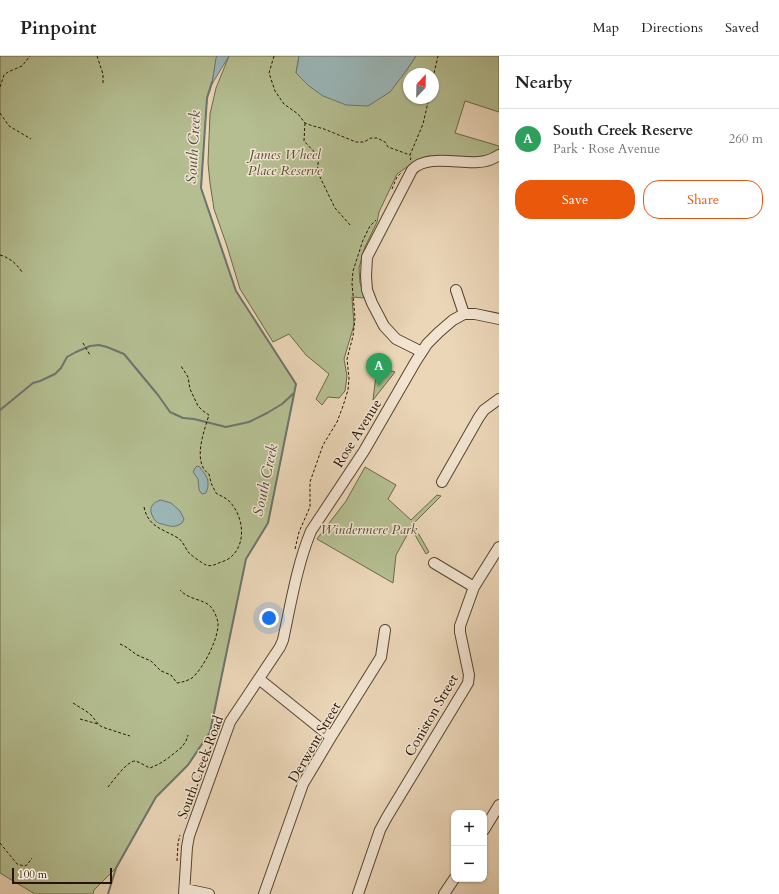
<!DOCTYPE html>
<meta charset="utf-8">
<style>
body{margin:0;font-family:Cardo,serif;background:#f2f2f2;color:#222}
.controls{position:absolute;right:12px;bottom:12px;display:grid;overflow:hidden;border-radius:8px;box-shadow:0 1px 3px #0004}
.controls button{width:36px;height:36px;display:grid;place-items:center;padding:0;border:0;border-bottom:1px solid #e0e0e0;background:#fff;color:#222;font:20px sans-serif}
.compass{position:absolute;left:403px;top:12px;width:36px;height:36px;border-radius:50%;background:#fff;box-shadow:0 1px 3px #0004;rotate:22deg}
.scale{position:absolute;left:12px;bottom:10px;width:100px;box-sizing:border-box;padding-left:4px;border:2px solid #251300;border-top:0;font-size:11px;line-height:14px;white-space:nowrap;color:#251300;-webkit-text-stroke:3px #f2e4d1;paint-order:stroke}
.you{position:absolute;left:269px;top:562px;width:14px;height:14px;margin:-10px;border:3px solid #fff;border-radius:50%;background:#1a73e8;box-shadow:0 0 0 6px #1a73e833}
.badge{display:grid;place-items:center;width:26px;height:26px;border-radius:50%;background:#ea580c;color:#fff;font-size:13px;font-weight:700}
.pin{position:absolute;translate:-50% -33px;filter:drop-shadow(0 1px 2px #0008)}
.pin::after{content:'';position:absolute;top:21px;width:14px;height:12px;background:inherit;clip-path:polygon(0 0,100% 0,50% 100%)}
.list{margin:0;padding:0;list-style:none}
h2{display:flex;justify-content:space-between;align-items:center;height:52px;margin:0;padding:0 16px;font-size:17px}
h2 small{font-size:13px;font-weight:400;color:#767676}
.list li{display:grid;grid-template-columns:26px 1fr auto;gap:12px;align-items:center;box-sizing:border-box;height:60px;padding:0 16px;border-top:1px solid #e0e0e0}
.list b{display:block;font-size:15px;white-space:nowrap}
.list p{margin:0;font-size:13px;white-space:nowrap;color:#767676}
.list em{font-size:13px;font-style:normal;color:#767676}
.actions{display:flex;gap:8px;padding:12px 16px}
.actions a{flex:1;padding:9px 0;border:1px solid #ea580c;border-radius:16px;text-align:center;font-size:14px;color:#ea580c}
.actions .main{background:#ea580c;color:#fff}
.map{position:relative;flex:none;width:499px;height:838px;overflow:hidden}
header{display:flex;align-items:center;gap:24px;box-sizing:border-box;height:56px;padding:0 20px;background:#fff;border-bottom:1px solid #e0e0e0}
header strong{font-size:19px}
nav{display:flex;gap:22px;margin-inline-start:auto;font-size:14px}
main{display:flex}
aside{flex:1;background:#fff}
.map>svg:first-child{display:block}
.green{fill:#b4be91;stroke:#6c6848;fill-rule:evenodd}
.water{fill:#9bb7b8;stroke:#6c756e}
.lines{fill:none;stroke-linecap:round;stroke-linejoin:round}
.stream{stroke:#6c756e;stroke-width:2}
.minor-casing{stroke:#56442e;stroke-width:12}
.path{stroke:#251300;stroke-width:1;stroke-dasharray:3 2;stroke-linecap:butt}
.minor{stroke:#f2e4d1;stroke-width:10}
.labels{text-anchor:middle;stroke-width:3;stroke-linejoin:round;paint-order:stroke}
.park-label{font-size:14px;font-style:italic;fill:#574f33;stroke:#f2e4d1}
.street-label{font-size:14px;fill:#251300;stroke:#f2e4d1}
.water-label{font-size:15px;font-style:italic;fill:#4e4c40;stroke:#f2e4d1}
</style>
<header>
<strong>Pinpoint</strong>
<nav><a>Map</a><a>Directions</a><a>Saved</a></nav>
</header>
<main>
<div class="map">
<svg width="499" height="838" viewBox="0 0 499 838">
<rect width="100%" height="100%" fill="#ebd6b8"/>
<filter id="stains"><feTurbulence type="fractalNoise" baseFrequency=".005" numOctaves="4"/><feColorMatrix values="0 0 0 0 .2 0 0 0 0 .09 0 0 0 0 .02 0 0 0 .5 -.17"/></filter>
<radialGradient id="worn" r=".72"><stop offset=".6" stop-color="#630" stop-opacity="0"/><stop offset="1" stop-color="#630" stop-opacity=".3"/></radialGradient>
<path class="green" d="M0 0H217L212 28 207 42 201 131 203 138 236 235 296 328 268 467 246 503 210 676 188 709 156 741 116 812 94 834 93 838H35L0 817Z
M229 0H299L296 17 406 15 416 0H499V56L465 45 455 77 499 90V97L479 104 447 102 428 100 417 104 397 118 379 156 377 166 365 191 359 212 360 227 365 242 352 241 354 269 344 303 347 320 345 335 339 342 328 341 322 349 316 343 329 318 306 299 289 278 273 286 240 233 227 190 214 153 210 127 208 107 210 58 216 32ZM409 18H433V42H409Z
M377 311 395 316 373 344Z
M365 411 396 429 388 443 411 464 437 439 441 440 413 468 429 496 426 498 411 472 396 499 393 527 317 483 346 445Z"/>
<path class="water" d="M217 0H229L212 28 216 2Z
M299 0H416L406 15 390 36 368 50 346 49 323 40 309 30 296 17Z
M197 410 200 411C201 414 203 415 204 417 209 423 209 430 206 437L202 438 199 434 198 423 193 416 195 412Z
M161 444 171 447 180 455 184 463 182 467C176 471 173 471 166 469 163 468 159 468 157 466 155 465 154 463 153 461 148 453 152 446 161 444Z"/>
<g class="lines">
<path class="stream" d="M0 354 33 327 40 325 55 318 61 312 67 301 76 296 90 290 99 289 107 291 124 298 158 339 170 356 183 362 194 363 226 371 249 366 267 357 282 348 294 337
M108 838 116 812 156 741 188 709 210 676 246 503 268 467 296 328 236 235 201 132 207 42 212 26"/>
<g class="minor-casing">
<path id="minor" d="M456 234 464 258
M422 296 396 283 384 270 372 247 367 234 366 220 367 201 412 114C426 98 460 108 478 106 485 106 493 103 499 99
M442 426 479 361 484 354 499 343
M434 507 474 531
M259 623 331 681
M484 774 499 749
M185 833 209 838
M184 838 187 791 189 780 230 666 280 591 283 584C291 547 297 509 311 475L364 395 416 305 427 288 439 276 453 264 464 258H475L499 263
M264 838 303 728 331 681 381 601 385 574
M358 838 380 774 387 761 468 627 469 619 460 576V570L474 531 499 491
M444 838 454 823"/>
</g>
<path class="path" d="M97 0 103 18V28
M274 0 269 17 275 35 284 48 298 58 305 67 310 69 324 73 356 86H364L371 82H377L385 86 388 91 410 99
M433 22 438 0
M0 31 4 19 8 16 22 10 30 0
M0 57 9 70 31 83
M305 67 304 85 319 101 317 115 335 152 351 170
M410 104 411 103 410 99 423 68 429 42
M392 133 397 121 401 117
M0 199C10 202 16 207 22 216
M83 287 90 299
M144 451C148 471 163 473 178 482 183 485 185 492 189 497 192 500 202 507 206 509 212 511 216 508 221 506 225 505 229 503 232 500 247 486 243 459 229 445 225 441 220 440 216 437L211 427 209 418C192 407 204 375 209 359L203 355 198 350 190 333 188 321 181 310
M295 493 299 476 310 451V426L323 389 337 366 343 350 348 334 349 322 347 303 353 280 355 262 352 227 353 215 363 184 370 170 376 164
M120 588 126 591 137 599 151 605 161 615 171 619 177 627C183 626 187 625 192 622 203 613 219 582 218 567 217 561 214 554 210 550 203 543 189 544 180 534
M73 647C79 651 85 654 90 658 95 663 97 668 102 671L130 680
M80 663 98 668
M108 731C113 725 127 705 135 705 140 706 145 710 150 712L159 708 167 703 182 691 186 685 188 679
M197 731 203 710 219 670
M0 787 17 808 24 810 27 809 32 802
M177 805 178 787 180 779"/>
<use href="#minor" class="minor"/>
</g>
<g class="labels">
<g class="park-label">
<text x="285" y="103">James Wheel<tspan x="285" dy="16">Place Reserve</tspan></text>
<text x="369" y="478">Windermere Park</text>
</g>
<g class="street-label">
<text transform="translate(357 377) rotate(-58)" y="5">Rose Avenue</text>
<text transform="translate(431 659) rotate(-60)" y="5">Coniston Street</text>
<text transform="translate(314 686) rotate(-60)" y="5">Derwent Street</text>
<text transform="translate(200 711) rotate(-70)" y="5">South Creek Road</text>
</g>
<g class="water-label">
<text transform="translate(193 91) rotate(-87)" y="5">South Creek</text>
<text transform="translate(265 424) rotate(-78)" y="5">South Creek</text>
</g>
</g>
<rect width="100%" height="100%" filter="url(#stains)"/>
<rect width="100%" height="100%" fill="url(#worn)"/>
</svg>
<div class="controls">
<button>+</button>
<button>−</button>
</div>
<svg class="compass" viewBox="-18 -18 36 36"><path d="M0-13l5 13h-10z" fill="#e53935"/><path d="M0 13l5-13h-10z" fill="#767676"/></svg>
<div class="scale">100 m</div>
<div class="you"></div>
<div class="pin badge" style="left:379px;top:330px;background:#2e9e5b">A</div>
</div>
<aside>
<h2>Nearby<small></small></h2>
<ul class="list">
<li><span class="badge" style="background:#2e9e5b">A</span><div><b>South Creek Reserve</b><p>Park · Rose Avenue</p></div><em>260 m</em></li>
</ul>
<div class="actions"><a class="main">Save</a><a>Share</a></div>
</aside>
</main>
